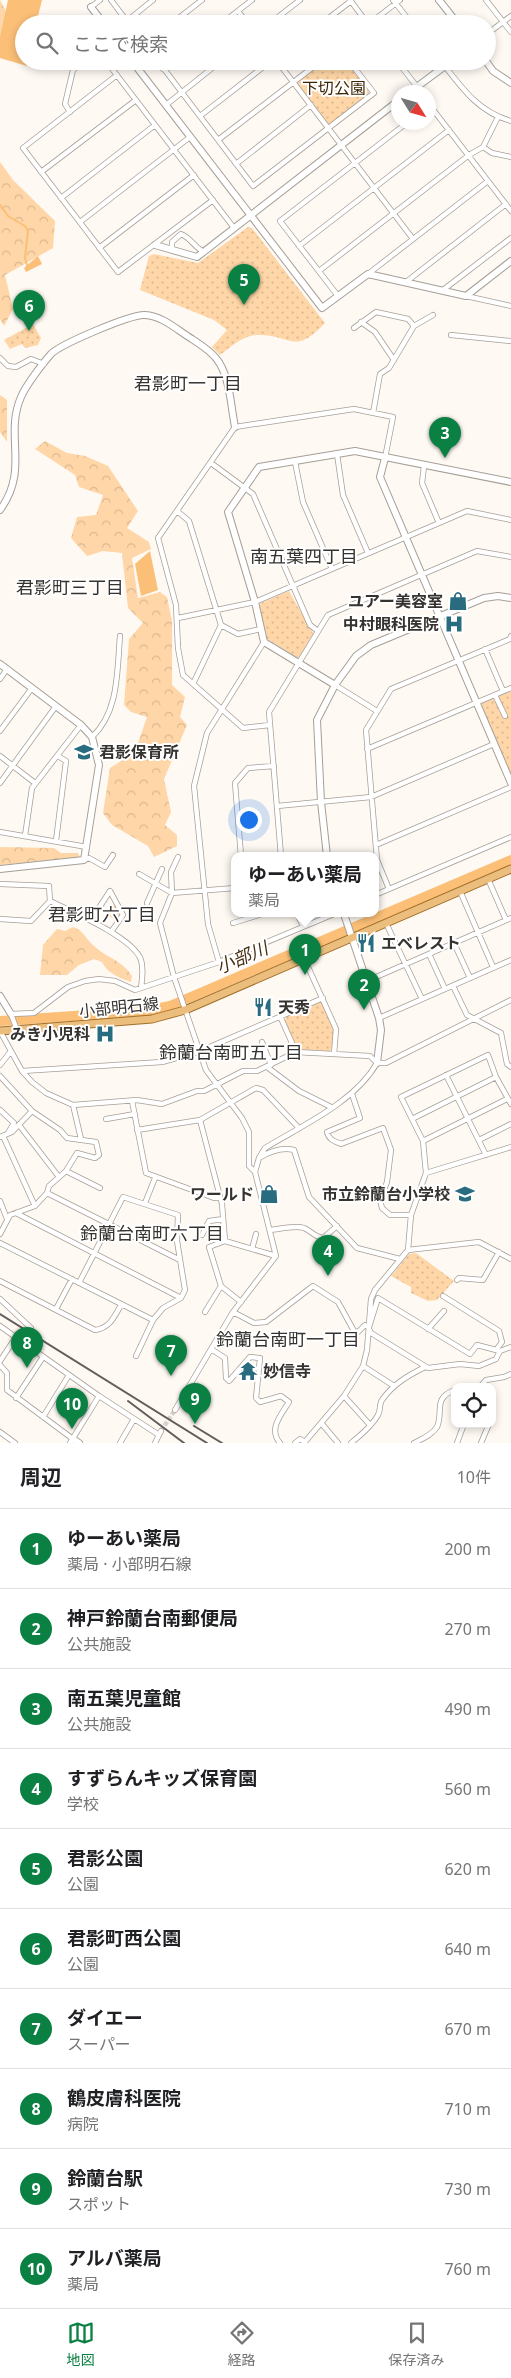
<!DOCTYPE html>
<html lang="ja">
<meta charset="utf-8">
<style>
body{margin:0;font-family:"Noto Sans","Noto Sans JP",sans-serif;background:#f2f2f2;color:#202124}
.controls{position:absolute;right:15px;bottom:15px;display:grid;overflow:hidden;border-radius:10px;box-shadow:0 2px 8px #0003}
.controls button{width:45px;height:45px;display:grid;place-items:center;padding:0;border:0;border-bottom:1px solid #e0e0e0;background:#fff;color:#202124;font:25px sans-serif}
.compass{position:absolute;left:391px;top:85px;width:45px;height:45px;border-radius:50%;background:#fff;box-shadow:0 2px 8px #0003;rotate:127deg}
.you{position:absolute;left:248px;top:819px;width:18px;height:18px;margin:-12px;border:4px solid #fff;border-radius:50%;background:#1a73e8;box-shadow:0 0 0 8px #1a73e833}
.badge{display:grid;place-items:center;width:32px;height:32px;border-radius:50%;background:#0b8043;color:#fff;font-size:16px;font-weight:700}
.pin{position:absolute;translate:-50% -41px;filter:drop-shadow(0 1px 2px #0008)}
.pin::after{content:'';position:absolute;top:26px;width:18px;height:15px;background:inherit;clip-path:polygon(0 0,100% 0,50% 100%)}
.popup{position:absolute;left:231px;top:852px;width:148px;height:65px;box-sizing:border-box;display:grid;place-content:center;border-radius:10px;background:#fff;filter:drop-shadow(0 1px 4px #0005);font-size:16px;white-space:nowrap;color:#757577}
.popup b{font-size:19px;color:#202124}
.popup::after{content:'';position:absolute;left:50%;top:100%;margin-left:-10px;border:10px solid transparent;border-top-color:#fff}
.list{margin:0;padding:0;list-style:none}
h2{display:flex;justify-content:space-between;align-items:center;height:65px;margin:0;padding:0 20px;font-size:21px}
h2 small{font-size:16px;font-weight:400;color:#757577}
.list li{display:grid;grid-template-columns:32px 1fr auto;gap:15px;align-items:center;box-sizing:border-box;height:80px;padding:0 20px;border-top:1px solid #e0e0e0}
.list b{display:block;font-size:19px;white-space:nowrap}
.list p{margin:0;font-size:16px;white-space:nowrap;color:#757577}
.list em{font-size:16px;font-style:normal;color:#757577}
.icon{flex:none;width:28px;height:28px;fill:none;stroke:currentColor;stroke-width:2;stroke-linecap:round;stroke-linejoin:round}
.map{position:relative;flex:none;width:511px;height:1443px;overflow:hidden}
.search{position:absolute;background:#fff;box-shadow:0 2px 8px #0003;left:15px;right:15px;top:15px;height:55px;display:flex;align-items:center;gap:12px;box-sizing:border-box;padding:0 18px;border-radius:28px;color:#757577;font-size:19px}
.sheet{height:865px;background:#fff}
nav{display:flex;justify-content:space-around;align-items:center;box-sizing:border-box;height:70px;border-top:1px solid #e0e0e0;background:#fff;font-size:14px;color:#757577}
nav a{display:grid;justify-items:center;gap:2px}
nav .on{color:#0b8043}
.map>svg:first-child{display:block}
.forest{fill:url(#forest-crowns)}
.park{fill:url(#park-dots)}
.water{fill:#fbbf77}
.lines{fill:none;stroke-linecap:round;stroke-linejoin:round}
.stream{stroke:#fbbf77;stroke-width:2}
.river{stroke:#fbbf77;stroke-width:10}
.street-tunnel{stroke:#d7d1cc;stroke-width:4.5;stroke-dasharray:4.5 2;stroke-linecap:butt}
.street-casing{stroke:#a69f98;stroke-width:6}
.secondary-casing{stroke:#a69f98;stroke-width:8}
.primary-casing{stroke:#a2702a;stroke-width:9}
.street{stroke:#fff;stroke-width:4.5}
.secondary{stroke:#fff;stroke-width:6}
.primary{stroke:#ebbe7e;stroke-width:7}
.rail{stroke:#625e5b;stroke-width:2}
.labels{text-anchor:middle;stroke-width:4;stroke-linejoin:round;paint-order:stroke}
.park-label{font-size:16px;fill:#3c2505;stroke:#fff}
.poi-label{font-size:16px;font-weight:bold;fill:#35322f;stroke:#fff;text-anchor:end}
.street-label{font-size:16px;fill:#35322f;stroke:#fff}
.neighbourhood-label{font-size:18px;fill:#35322f;stroke:#fff}
.water-label{font-size:18px;font-style:italic;fill:#462e0f;stroke:#fff}
</style>
<div class="map">
<svg width="511" height="1443" viewBox="0 0 511 1443">
<defs>
<pattern id="forest-crowns" width="20" height="18" patternUnits="userSpaceOnUse" patternTransform="scale(1.25)"><rect width="20" height="18" fill="#ffd6a7"/><path d="M2 6a3 3 0 1 1 6 0M12 15a3 3 0 1 1 6 0" fill="none" stroke="#dbb890"/></pattern>
<pattern id="park-dots" width="8" height="8" patternUnits="userSpaceOnUse" patternTransform="scale(1.25)"><rect width="8" height="8" fill="#ffd6a7"/><path d="M2 2h.1M6 6h.1" fill="none" stroke="#dbb890" stroke-width="1.8" stroke-linecap="round"/></pattern>
</defs>
<rect width="100%" height="100%" fill="#fff9f3"/>
<path class="forest" d="M0 0 8 15 0 43Z
M0 162 13 180 55 221 53 248 5 275 13 309 4 326 0 319Z
M0 395 7 400V442L0 432Z
M45 441 67 453 85 456 108 466 138 511 127 528 149 542 151 549 132 558 138 598 160 592 167 597 172 621V685L185 697 180 717 187 725 164 779 171 812 165 825 177 835V846L154 857 148 846 112 825 103 813 110 768 135 752 147 717 131 712 124 705 129 639 143 623 128 608 122 553 103 551 87 556 71 538 77 517 96 515 103 495 79 487 75 475 35 449Z
M0 847 54 848 61 853H78L80 857 0 865Z
M73 927C83 930 85 938 93 945 106 958 121 959 132 976L131 982C120 978 108 974 102 962L94 959 79 965 67 975H40L43 945 57 929 65 931Z"/>
<path class="park" d="M324 61H347L369 91V95L331 124H327L297 85 298 81Z
M248 227 252 228 325 323C294 356 293 335 258 335 243 335 231 347 220 355L212 347 227 330 214 320 140 290 149 256 154 254 198 263Z
M33 324 41 338 38 345 25 348 22 344 10 349 4 340Z
M289 591 314 635 300 657H296L266 638 259 606 261 603Z
M511 691V775L481 704Z
M114 904 120 916 116 921 107 914Z
M320 1002 323 1004C329 1018 340 1036 330 1051L299 1050 296 1048 284 1022 287 1016Z
M416 1253 454 1281 437 1300 428 1301 411 1293V1287L391 1276 409 1254Z"/>
<path class="water" d="M8 0H42L36 24H24V61H28L27 66 0 58V37Z
M38 256 42 264 26 272 24 268Z
M150 551 158 590 141 596 135 564Z"/>
<g class="lines">
<path class="stream" d="M0 205 8 216 25 226 28 231 25 258 27 265"/>
<path class="river" d="M0 1021 146 1011 170 1006 511 860"/>
<path class="street-tunnel" d="M161 1431 175 1410"/>
<g class="street-casing">
<path id="street" d="M111 0 129 24
M350 0 368 24
M393 0 412 24
M486 0 511 32
M91 7 100 0
M238 11 248 24
M127 21 153 0
M171 24 202 0
M221 24 252 0
M269 24 300 0
M321 24 351 1
M369 24 400 0
M487 34 511 16
M106 61 234 228
M158 61 253 186 374 93 349 61
M277 61 413 239
M397 61 421 92
M441 61C461 87 478 112 511 121
M445 66 452 61
M163 69 173 61
M117 75 23 148 118 272 213 200
M428 103 511 211
M166 105 221 61
M70 112 65 104 73 70 84 61
M200 116 271 61
M218 140 321 61
M483 147 492 153 511 157
M236 164 311 105
M41 172 136 100
M61 198 155 125
M80 222 190 137
M299 246 449 130
M99 248 194 175
M172 250V242L181 234C191 238 194 247 204 252
M319 271 469 155 483 147 498 117
M368 274 488 181
M406 282 506 204
M443 290 511 238
M338 296 280 221 408 122
M466 296 511 306
M361 322 375 332 394 360
M354 328 376 312 408 319 414 326
M451 335 511 341
M0 358 8 366 16 367 31 359 44 364
M373 413 380 374 389 368 414 326 433 315
M337 454 343 495 368 553
M295 462 303 502 332 569
M211 463 253 494 310 625 318 631
M424 466 422 483 439 523
M177 511 189 521 221 625 193 684
M178 618 255 602 467 511 511 520
M221 625 238 634 261 629
M485 649 503 691
M0 679 7 669
M335 685 377 711
M495 695 505 716
M270 725 243 728 183 675 178 648 176 605 158 538 235 427 354 409 393 417 385 458
M0 731 32 688
M92 737C119 712 117 671 120 636
M367 749 511 688
M0 756 35 783
M0 783 56 706
M277 806 371 797 494 744
M0 832 87 847
M25 836 32 788 81 725
M56 841 66 761 58 756
M376 845 511 787
M241 856 235 783 248 768 274 766
M281 856 269 712 328 615 477 551 511 557
M84 860 89 858 105 867 113 855
M139 874 172 893 235 888
M488 879 506 920
M0 884 49 886 50 901 31 921 0 919
M389 889 377 860 366 730 391 689 510 639 511 636
M460 891 493 967
M375 895 511 837
M50 901C71 911 134 938 141 960 144 969 142 979 141 988
M147 903 162 869
M297 914 303 926
M91 920 110 891 123 915 111 932
M233 923 262 914
M386 923 422 999
M454 943 470 978
M429 954 445 989
M304 958 336 1029 334 1054
M219 962 208 924 194 786 207 733 264 642
M367 981 511 918
M453 986 467 1015 501 1033 507 1064 511 1067
M280 1016 296 1052
M379 1018 511 960
M17 1030 11 1014 34 1013 68 987 85 981 99 979 115 981 135 990 219 962 334 914
M0 1031 22 1071 32 1082 46 1093 73 1105 137 1100 162 1104 197 1091H204L243 1071H257L296 1052 370 1056 377 1063H386L511 1000
M262 1042 271 1065
M0 1065 11 1051
M267 1067 299 1091 331 1107
M22 1071 162 1062 198 1052 323 998
M446 1075 486 1155
M0 1076 32 1111 60 1130 67 1138 96 1142 99 1155 95 1158 77 1153 66 1171 49 1186 47 1193 35 1206 10 1215 0 1234
M352 1094 360 1118 327 1132C329 1140 334 1141 341 1144L383 1128 391 1150 387 1182 380 1200 382 1208 390 1215H411
M132 1101 146 1173 214 1198H220
M73 1105 81 1139
M0 1110 14 1123 8 1133
M106 1119 135 1114
M412 1119 496 1077
M200 1120 222 1204 225 1241
M19 1125 59 1177
M137 1130 200 1120 256 1088 263 1090 298 1127
M3 1136 35 1206
M0 1137 12 1132 32 1111
M479 1140 511 1124
M423 1141 507 1099
M259 1158C269 1152 282 1147 294 1150L309 1197 357 1248 400 1259
M66 1171 100 1188
M255 1172 259 1158 265 1148C303 1125 355 1102 377 1063
M426 1173 511 1147
M47 1193 180 1260
M0 1201 7 1219
M145 1203 155 1178
M16 1213 181 1298
M270 1230C280 1229 295 1225 304 1228 311 1231 315 1237 323 1238L337 1226
M202 1235 209 1221 223 1219
M0 1243 153 1320
M252 1249 256 1234
M408 1250 479 1242 511 1259
M457 1280 459 1278 483 1280 499 1252
M0 1281 95 1330C110 1328 114 1317 121 1305
M79 1283 123 1197 178 1215 177 1241 185 1290 181 1298 163 1308 153 1320 136 1356
M443 1296 499 1331 502 1342 496 1350
M0 1299 31 1328
M241 1302 221 1286 209 1247 225 1241 276 1256
M56 1309 72 1279
M205 1312 221 1286
M233 1312 254 1323 266 1322 313 1286 338 1302 354 1331 358 1332 365 1325 368 1327
M0 1326 99 1396 159 1435
M369 1327 378 1298 470 1354 477 1345 500 1351
M369 1329 371 1333 428 1368 460 1364 479 1366 496 1359 500 1351 511 1347
M428 1329 444 1311
M211 1349 225 1358 226 1378 229 1381 250 1357 260 1358 256 1398 260 1402 281 1396 289 1402C281 1415 268 1429 280 1443
M0 1361 16 1337
M0 1365 7 1373V1390L73 1439
M363 1366 394 1386
M480 1387 486 1380 504 1377 511 1374
M344 1396 370 1425
M16 1398 43 1357
M175 1410 233 1312 276 1256 255 1172 249 1166V1132L242 1118 206 1070 174 977 160 923 172 893 171 872 178 857
M43 1417 69 1375
M322 1424 338 1443
M0 1432 15 1443
M70 1443 99 1396
M120 1443 134 1419
M155 1443 161 1431
M295 1443 300 1439 305 1442
M304 1443 344 1396 363 1366 367 1350 371 1299 375 1290 408 1250 411 1215 426 1173 423 1141 401 1097 488 1055 496 1077 511 1104
M351 1443C361 1435 372 1426 378 1415 381 1410 379 1404 382 1400 393 1384 409 1375 425 1367
M414 1443C422 1439 432 1435 437 1427 444 1412 432 1398 455 1390
M457 1443 464 1424
M481 1443 489 1424"/>
</g>
<g class="secondary-casing">
<path id="secondary" d="M439 0 458 24
M91 7 104 24
M132 61 322 308 368 274 466 296 511 261
M486 61 493 71 511 83
M410 92 445 66
M155 245 197 257 398 101
M385 458 380 477 511 783
M0 510C30 469 4 436 21 397 26 385 43 363 51 354 61 344 131 314 145 315 163 316 177 330 192 339 202 346 214 353 220 364 230 381 231 407 235 427
M0 664 81 725 92 737 99 765 84 860 0 869
M335 685 264 642 255 602 228 512 259 467 355 451 511 482
M327 856 321 802 317 720 335 685 356 656 371 645 484 598 498 596 511 598
M344 914 379 1018 381 1030 377 1063
M0 996 11 1014
M73 1439 79 1443"/>
</g>
<g class="primary-casing">
<path id="primary" d="M0 1031 152 1019 185 1010 511 869"/>
</g>
<use href="#street" class="street"/>
<use href="#secondary" class="secondary"/>
<use href="#primary" class="primary"/>
<path class="rail" d="M0 1314 207 1443
M128 1401 184 1443
M194 1426 222 1443"/>
</g>
<defs>
<g id="shop-bare" transform="scale(1.5)"><path d="M-5-2.5h2.3a2.7 3.5 0 0 1 5.4 0H5L5.5 6h-11ZM-1.5-2.5h3a1.5 2.3 0 0 0-3 0Z" fill="#2a6c7f" stroke="#fff" stroke-width="2.5" paint-order="stroke"/></g>
<g id="hospital-bare" transform="scale(1.5)"><path d="M-5-5h3v3.5h4V-5h3V5h-3V1.5h-4V5h-3Z" fill="#2a6c7f" stroke="#fff" stroke-width="2.5" paint-order="stroke"/></g>
<g id="school-bare" transform="scale(1.5)"><path d="M0-5L7-2L0 1L-7-2ZM-4 1L0 2.5L4 1V4Q0 6-4 4Z" fill="#2a6c7f" stroke="#fff" stroke-width="2.5" paint-order="stroke"/></g>
<g id="restaurant-bare" transform="scale(1.5)"><path d="M-5-6h1v4h1v-4h1v4h1v-4h1v5L-1.5 .5V6h-2V.5L-5-1ZM5-6V6H3V1.5H1.5Q1.5-4 5-6Z" fill="#2a6c7f" stroke="#fff" stroke-width="2.5" paint-order="stroke"/></g>
<g id="temple-bare" transform="scale(1.5)"><path d="M0-6L5-2H3V0L6.5 2.5H4V6H1.5V3h-3V6H-4V2.5H-6.5L-3 0V-2H-5Z" fill="#2a6c7f" stroke="#fff" stroke-width="2.5" paint-order="stroke"/></g>
</defs>
<g fill-rule="evenodd">
<use href="#shop-bare" x="458" y="601"/>
<use href="#hospital-bare" x="454" y="624"/>
<use href="#school-bare" x="84" y="752"/>
<use href="#restaurant-bare" x="366" y="943"/>
<use href="#restaurant-bare" x="263" y="1007"/>
<use href="#hospital-bare" x="105" y="1034"/>
<use href="#shop-bare" x="269" y="1194"/>
<use href="#school-bare" x="465" y="1194"/>
<use href="#temple-bare" x="248" y="1371"/>
</g>
<g class="labels">
<g class="park-label">
<text x="334" y="94">下切公園</text>
</g>
<g class="poi-label">
<text x="443" y="607">ユアー美容室</text>
<text x="439" y="630">中村眼科医院</text>
<text x="99" y="758" text-anchor="start">君影保育所</text>
<text x="381" y="949" text-anchor="start">エベレスト</text>
<text x="278" y="1013" text-anchor="start">天秀</text>
<text x="90" y="1040">みき小児科</text>
<text x="254" y="1200">ワールド</text>
<text x="450" y="1200">市立鈴蘭台小学校</text>
<text x="263" y="1377" text-anchor="start">妙信寺</text>
</g>
<g class="street-label">
<text transform="translate(119 1007) rotate(-6)" y="6">小部明石線</text>
</g>
<g class="neighbourhood-label">
<text x="188" y="390">君影町一丁目</text>
<text x="304" y="563">南五葉四丁目</text>
<text x="70" y="594">君影町三丁目</text>
<text x="102" y="921">君影町六丁目</text>
<text x="231" y="1059">鈴蘭台南町五丁目</text>
<text x="152" y="1240">鈴蘭台南町六丁目</text>
<text x="288" y="1346">鈴蘭台南町一丁目</text>
</g>
<g class="water-label">
<text transform="translate(242 958) rotate(-23)" y="6">小部川</text>
</g>
</g>
</svg>
<div class="controls">
<button><svg class="icon" aria-label="locate" viewBox="0 0 24 24"><circle cx="12" cy="12" r="6"/><path d="M12 2v4M12 18v4M2 12h4M18 12h4"/></svg></button>
</div>
<svg class="compass" viewBox="-18 -18 36 36"><path d="M0-13l5 13h-10z" fill="#e53935"/><path d="M0 13l5-13h-10z" fill="#757577"/></svg>
<div class="you"></div>
<div class="pin badge" style="left:305px;top:975px">1</div>
<div class="popup"><b>ゆーあい薬局</b>薬局</div>
<div class="pin badge" style="left:364px;top:1010px">2</div>
<div class="pin badge" style="left:445px;top:458px">3</div>
<div class="pin badge" style="left:328px;top:1276px">4</div>
<div class="pin badge" style="left:244px;top:305px">5</div>
<div class="pin badge" style="left:29px;top:331px">6</div>
<div class="pin badge" style="left:171px;top:1376px">7</div>
<div class="pin badge" style="left:27px;top:1368px">8</div>
<div class="pin badge" style="left:195px;top:1424px">9</div>
<div class="pin badge" style="left:72px;top:1429px">10</div>
<div class="search"><svg class="icon" aria-label="search" viewBox="0 0 24 24"><circle cx="10" cy="10" r="6"/><path d="M15 15l6 6"/></svg>ここで検索</div>
</div>
<section class="sheet">
<h2>周辺<small>10件</small></h2>
<ul class="list">
<li><span class="badge">1</span><div><b>ゆーあい薬局</b><p>薬局 · 小部明石線</p></div><em>200 m</em></li>
<li><span class="badge">2</span><div><b>神戸鈴蘭台南郵便局</b><p>公共施設</p></div><em>270 m</em></li>
<li><span class="badge">3</span><div><b>南五葉児童館</b><p>公共施設</p></div><em>490 m</em></li>
<li><span class="badge">4</span><div><b>すずらんキッズ保育園</b><p>学校</p></div><em>560 m</em></li>
<li><span class="badge">5</span><div><b>君影公園</b><p>公園</p></div><em>620 m</em></li>
<li><span class="badge">6</span><div><b>君影町西公園</b><p>公園</p></div><em>640 m</em></li>
<li><span class="badge">7</span><div><b>ダイエー</b><p>スーパー</p></div><em>670 m</em></li>
<li><span class="badge">8</span><div><b>鶴皮膚科医院</b><p>病院</p></div><em>710 m</em></li>
<li><span class="badge">9</span><div><b>鈴蘭台駅</b><p>スポット</p></div><em>730 m</em></li>
<li><span class="badge">10</span><div><b>アルバ薬局</b><p>薬局</p></div><em>760 m</em></li>
</ul>
</section>
<nav>
<a class="on"><svg class="icon" aria-label="map" viewBox="0 0 24 24"><path d="M3 6l6-2 6 2 6-2v14l-6 2-6-2-6 2zM9 4v14M15 6v14"/></svg>地図</a>
<a><svg class="icon" aria-label="directions" viewBox="0 0 24 24"><path d="M12 3l9 9-9 9-9-9zM9 14v-3h6M13 9l2 2-2 2"/></svg>経路</a>
<a><svg class="icon" aria-label="saved" viewBox="0 0 24 24"><path d="M7 4h10v16l-5-4-5 4z"/></svg>保存済み</a>
</nav>
